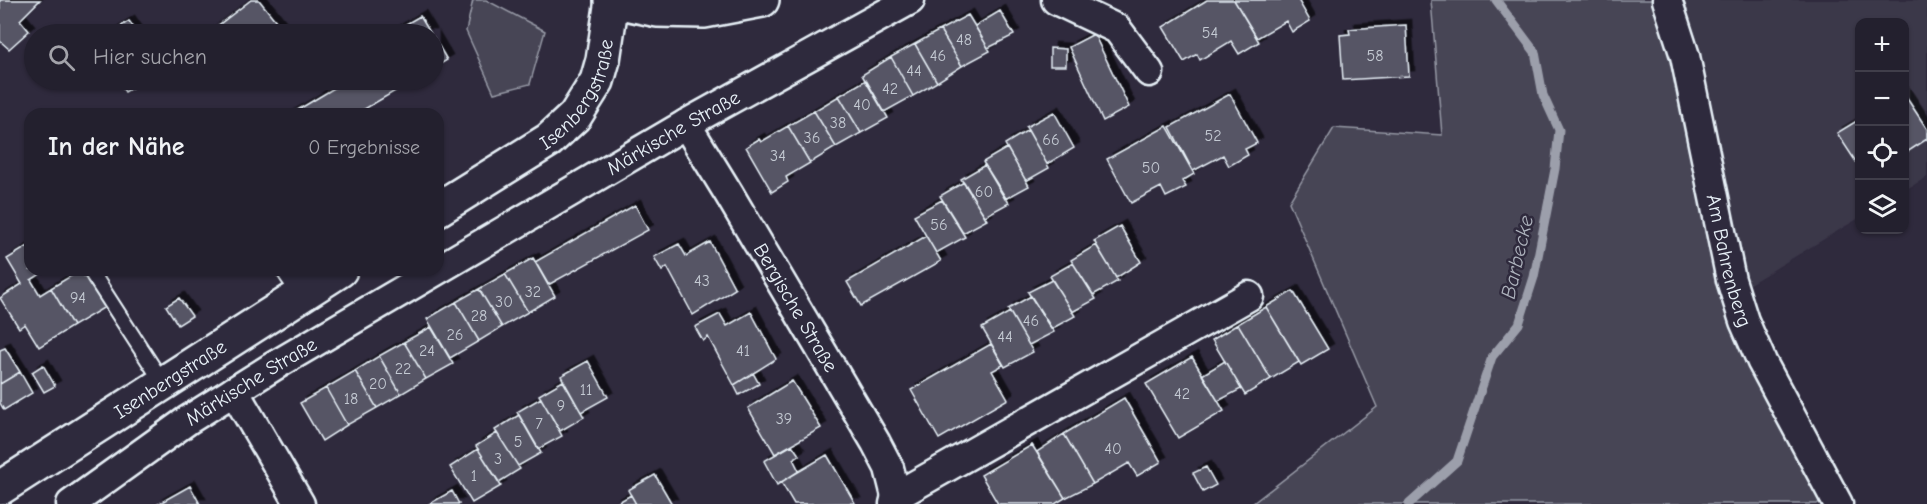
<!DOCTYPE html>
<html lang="de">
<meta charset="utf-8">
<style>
body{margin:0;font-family:"Comic Neue",sans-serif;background:#2f2d3a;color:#f1f3f6}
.controls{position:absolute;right:18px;top:18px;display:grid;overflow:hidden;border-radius:12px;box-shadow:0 2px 4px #0004}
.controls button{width:54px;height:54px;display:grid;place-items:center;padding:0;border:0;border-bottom:2px solid #403e4a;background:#23202e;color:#f1f3f6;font:30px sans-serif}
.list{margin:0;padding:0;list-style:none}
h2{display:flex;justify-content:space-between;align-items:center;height:78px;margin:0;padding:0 24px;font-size:26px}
h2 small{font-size:20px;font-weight:400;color:#a3a3aa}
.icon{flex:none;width:33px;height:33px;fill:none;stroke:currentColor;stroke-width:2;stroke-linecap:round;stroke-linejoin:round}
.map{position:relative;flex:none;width:1927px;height:504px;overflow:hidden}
.search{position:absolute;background:#23202e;box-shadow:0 2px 4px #0004;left:24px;top:24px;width:420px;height:66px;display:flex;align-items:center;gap:15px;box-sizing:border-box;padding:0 21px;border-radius:33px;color:#a3a3aa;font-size:22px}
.panel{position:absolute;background:#23202e;box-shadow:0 2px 4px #0004;left:24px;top:108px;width:420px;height:168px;border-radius:18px}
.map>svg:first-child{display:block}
.built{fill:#3b3749}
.green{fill:#464455;stroke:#979aa6;stroke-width:1.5}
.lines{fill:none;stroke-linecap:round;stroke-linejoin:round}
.stream{stroke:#9c9fab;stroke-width:9}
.building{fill:#575565;stroke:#e8f1f8;stroke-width:1.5;filter:url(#shadow)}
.service-casing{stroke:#e8f1f8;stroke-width:18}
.minor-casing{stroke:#e8f1f8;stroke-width:33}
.tertiary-casing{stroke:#e8f1f8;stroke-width:38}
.secondary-casing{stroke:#e8f1f8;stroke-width:38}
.service{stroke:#2f2a3d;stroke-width:14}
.minor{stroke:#2f2a3d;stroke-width:28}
.tertiary{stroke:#2f2a3d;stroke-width:33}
.secondary{stroke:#2f2a3d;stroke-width:33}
.labels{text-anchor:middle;stroke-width:5;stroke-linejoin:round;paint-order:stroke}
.number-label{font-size:16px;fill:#c4cad3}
.street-label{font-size:20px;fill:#e8f1f8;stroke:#2f2a3d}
.water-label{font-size:21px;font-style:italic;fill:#afb4be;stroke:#2f2a3d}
</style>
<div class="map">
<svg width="1927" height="504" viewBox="0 0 1927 504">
<defs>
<filter id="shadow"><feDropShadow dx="5.5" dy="-5.5" stdDeviation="0" flood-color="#0009"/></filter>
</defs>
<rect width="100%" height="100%" fill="#2f2a3d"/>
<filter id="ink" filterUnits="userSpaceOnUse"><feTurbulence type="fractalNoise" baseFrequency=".0167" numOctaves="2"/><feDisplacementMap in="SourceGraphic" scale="12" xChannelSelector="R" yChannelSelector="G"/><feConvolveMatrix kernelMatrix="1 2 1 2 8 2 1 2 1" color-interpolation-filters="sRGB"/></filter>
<g filter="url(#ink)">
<path class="built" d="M1679 0H1927V177L1905 190 1904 22H1860L1859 218 1748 285 1709 90Z"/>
<path class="green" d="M473 0H486L545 31 530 84 494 93 466 31Z
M1431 0H1653L1678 66 1693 143 1823 499 1817 504H1252L1377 407 1289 202 1334 128 1442 135Z"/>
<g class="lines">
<path class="stream" d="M1409 504 1457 461 1492 357 1519 324 1534 277 1555 169 1559 130 1543 95 1535 52 1496 0"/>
</g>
<path class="building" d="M0 0H40L20 20 29 31 9 49 0 41Z
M251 0H259L284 31 280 34H207Z
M1207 0H1234L1259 42 1239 54 1231 41 1200 60 1197 54 1184 62 1163 27Z
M1234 0H1298L1310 21 1292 32 1286 21 1257 38Z
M1000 11 1014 35 988 48 975 26Z
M968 15 990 51 962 66 940 30Z
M420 16 431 34H389Z
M129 21 138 34H109Z
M1406 25 1409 76 1343 80 1340 35 1350 34 1349 29Z
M940 30 962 66 937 82 915 44Z
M1094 34 1129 107 1103 121 1069 47Z
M434 38 447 60 434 68Z
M915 44 937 82 913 96 891 57Z
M1050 48 1066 49V66H1050Z
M891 57 913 96 884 112 862 75Z
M117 80H145L125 92Z
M338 80H414L361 111 363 114H291L341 84Z
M866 80 888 118 861 133 839 96Z
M1230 94 1257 143 1245 149 1248 155 1229 166 1223 155 1193 171 1170 127Z
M1904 94 1927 129V139L1904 154Z
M839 96 861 133 836 147 814 111Z
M814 111 836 147 810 163 788 126Z
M1054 112 1074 148 1047 164 1026 127Z
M1860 119V168L1837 133Z
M788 126 810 163 786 177 788 182 772 192 746 147 759 139 761 142Z
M1167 126 1194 174 1182 181 1186 187 1166 197 1161 187 1131 203 1107 159Z
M1028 130 1049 168 1026 181 1005 144Z
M1007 148 1029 186 1005 199 983 162Z
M985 165 1009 203 985 216 961 179Z
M964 182 987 220 963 233 940 196Z
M942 200 965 237 936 253 914 215Z
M635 205 648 230 548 285 535 262Z
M1120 226 1141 262 1116 278 1094 241Z
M926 236 941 261 861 306 847 282Z
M710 242 735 289 693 315 667 267 662 271 654 257 679 244 686 256Z
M30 245V270H47L31 280 40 295 51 288 73 326 39 347 25 324 19 328 0 298 22 284 7 259Z
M1096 245 1118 281 1093 295 1071 260Z
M533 258 555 296 528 312 505 274Z
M1073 263 1096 299 1072 312 1050 276Z
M81 270 105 307 73 326 51 288Z
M505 274 528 312 502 327 479 289Z
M1052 280 1075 316 1051 329 1028 292Z
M479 289 502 327 479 341 456 302Z
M1293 291 1328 349 1301 365 1266 307Z
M1031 296 1054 332 1029 345 1008 309Z
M179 298 192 316 178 325 166 306Z
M456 302 479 341 450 358 427 319Z
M1266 307 1299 362 1271 379 1238 324Z
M751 312 776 359 734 385 708 337 703 341 695 327 720 314 727 326Z
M1010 312 1033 352 1005 367 982 328Z
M1238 324 1271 379 1245 395 1212 340Z
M431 327 453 364 426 379 404 342Z
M404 342 426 379 401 394 379 356Z
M991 344 1003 365 992 371 1008 399 939 439 911 390Z
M5 348 20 372 0 384V350Z
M379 356 401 394 377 408 355 371Z
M1192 357 1224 411 1178 438 1146 384Z
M588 361 608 397 581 412 561 376Z
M1225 361 1241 389 1218 401 1202 375Z
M43 365 55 386 44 392 32 372Z
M355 371 377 408 347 425 326 388Z
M20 372 32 393 4 410 0 403V384Z
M753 373 759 384 739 395 734 385Z
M563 381 584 417 560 431 539 395Z
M792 381 821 428 775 454 748 408Z
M326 388 347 425 322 441 300 403Z
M541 398 562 436 538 449 517 412Z
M1124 398 1161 462 1137 476 1129 463 1093 484 1064 434Z
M519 415 541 453 518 466 495 430Z
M497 433 520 469 499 482 476 446Z
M1064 434 1093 484 1065 498 1037 452Z
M792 445 799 455 793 459 799 471 777 485 764 461Z
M1032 445 1065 498 1055 504H998L981 475Z
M478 449 501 486 472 503 450 467Z
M827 455 855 503 794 504 781 482Z
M1206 467 1216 485 1203 492 1193 473Z
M655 475 672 504H636L628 490Z
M190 486 200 504H158Z
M452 491 459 504H429Z
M631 495 636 504H615Z"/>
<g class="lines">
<g class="service-casing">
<path id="service" d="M90 270 163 383
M283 270 300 295"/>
</g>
<g class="minor-casing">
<g id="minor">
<path d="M1056 0 1117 29 1149 72"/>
<path id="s1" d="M1667 0 1685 56 1731 280 1744 321 1762 362 1838 504"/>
<path id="s2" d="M686 124 729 194 876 443 889 468 896 496"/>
<path d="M234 391 300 504"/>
<path id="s3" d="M71 504 188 420 274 366 686 124 910 0"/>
<path d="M894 504 896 496 1249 296"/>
</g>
</g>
<g class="tertiary-casing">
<g id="tertiary">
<path id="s4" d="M438 209 549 140 575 116 597 81 603 60 612 0"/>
<path id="s5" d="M0 488 340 270"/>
</g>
</g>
<g class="secondary-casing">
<path id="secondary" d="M611 0 657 10 704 11 762 0"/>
</g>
<use href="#service" class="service"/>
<use href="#minor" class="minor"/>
<use href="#tertiary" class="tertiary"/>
<use href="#secondary" class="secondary"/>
</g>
</g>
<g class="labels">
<g class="number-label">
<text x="1210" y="38">54</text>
<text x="964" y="45">48</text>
<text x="938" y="61">46</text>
<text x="1375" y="61">58</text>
<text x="914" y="76">44</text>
<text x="890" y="94">42</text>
<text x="862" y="110">40</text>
<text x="838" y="128">38</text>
<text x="1213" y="141">52</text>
<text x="812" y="143">36</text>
<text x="1051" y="145">66</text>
<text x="778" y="161">34</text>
<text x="1151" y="173">50</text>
<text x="984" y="197">60</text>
<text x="939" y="230">56</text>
<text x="702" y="286">43</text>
<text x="533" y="297">32</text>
<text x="78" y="303">94</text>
<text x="504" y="307">30</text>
<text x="479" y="321">28</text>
<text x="1031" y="326">46</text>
<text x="455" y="340">26</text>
<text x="1005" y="342">44</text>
<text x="427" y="356">24</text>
<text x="743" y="356">41</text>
<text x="403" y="374">22</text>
<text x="378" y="389">20</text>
<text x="586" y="395">11</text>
<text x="1182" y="399">42</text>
<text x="351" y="404">18</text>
<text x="561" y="411">9</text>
<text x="784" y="424">39</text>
<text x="539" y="429">7</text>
<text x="518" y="447">5</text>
<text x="1113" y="454">40</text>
<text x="498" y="464">3</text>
<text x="474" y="481">1</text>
</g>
<g class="street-label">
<text dy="7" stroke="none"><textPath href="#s4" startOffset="186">Isenbergstraße</textPath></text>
<text dy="7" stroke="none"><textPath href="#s3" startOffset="708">Märkische Straße</textPath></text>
<text dy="7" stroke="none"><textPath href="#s1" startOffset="268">Am Bahrenberg</textPath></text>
<text dy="7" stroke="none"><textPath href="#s2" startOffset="214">Bergische Straße</textPath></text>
<text dy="7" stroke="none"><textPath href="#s5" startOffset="202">Isenbergstraße</textPath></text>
<text dy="7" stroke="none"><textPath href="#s3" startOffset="218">Märkische Straße</textPath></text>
</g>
<g class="water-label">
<text transform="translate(1517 257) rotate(-77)" y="7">Barbecke</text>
</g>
</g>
</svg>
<div class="controls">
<button>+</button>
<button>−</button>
<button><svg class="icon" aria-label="locate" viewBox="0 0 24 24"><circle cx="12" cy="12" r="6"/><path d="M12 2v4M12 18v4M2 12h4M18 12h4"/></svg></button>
<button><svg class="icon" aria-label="layers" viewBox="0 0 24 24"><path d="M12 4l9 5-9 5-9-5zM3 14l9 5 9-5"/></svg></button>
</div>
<div class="search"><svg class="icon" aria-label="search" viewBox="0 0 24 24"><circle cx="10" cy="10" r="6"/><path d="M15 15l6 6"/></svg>Hier suchen</div>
<section class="panel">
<h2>In der Nähe<small>0 Ergebnisse</small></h2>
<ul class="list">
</ul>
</section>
</div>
